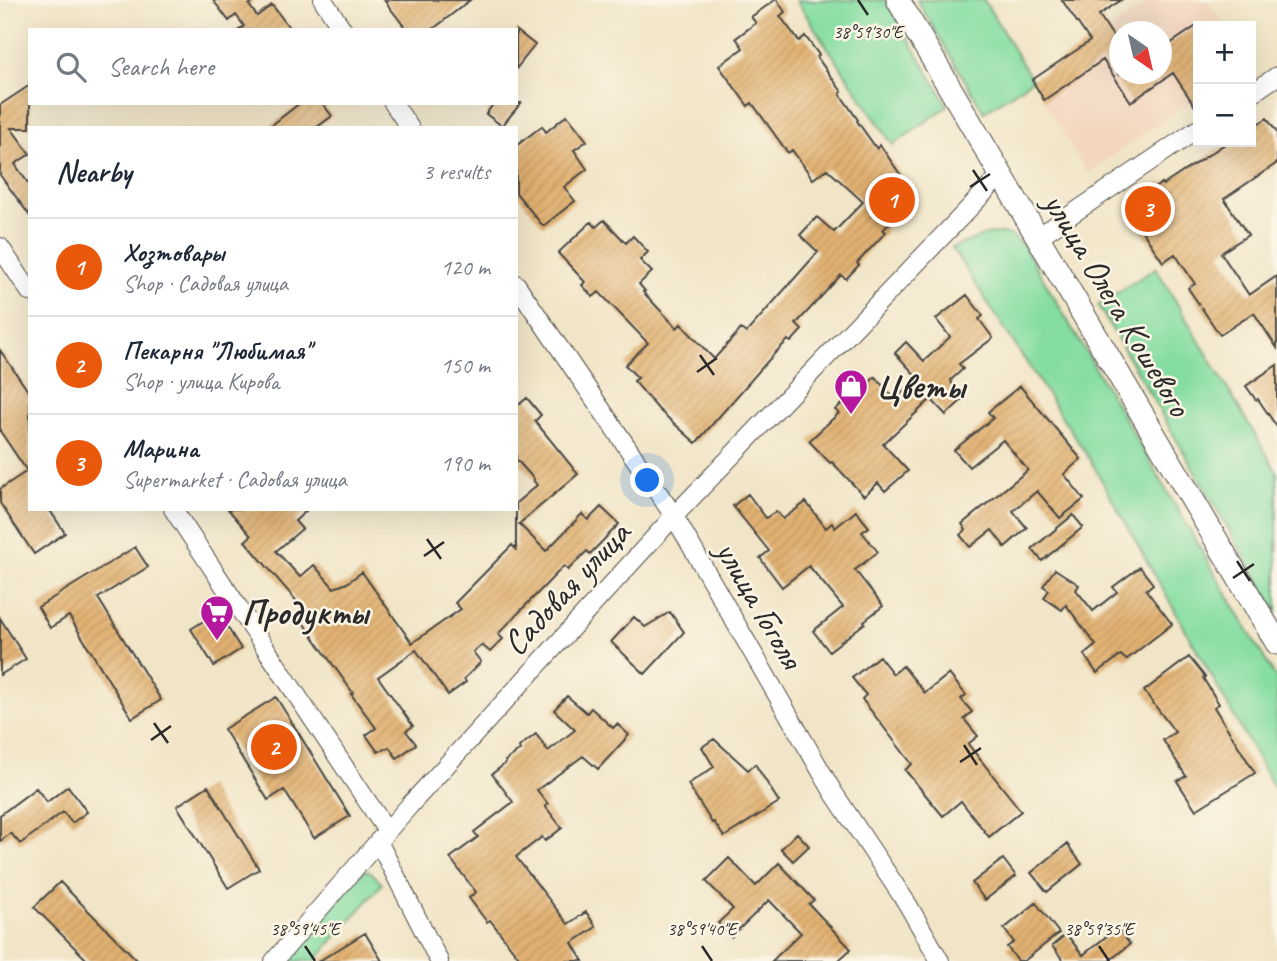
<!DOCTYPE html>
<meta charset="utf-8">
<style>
body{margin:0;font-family:Caveat,sans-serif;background:#f2f2f3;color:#1f2937}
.controls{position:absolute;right:21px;top:21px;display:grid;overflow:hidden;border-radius:0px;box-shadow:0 7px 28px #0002}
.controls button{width:63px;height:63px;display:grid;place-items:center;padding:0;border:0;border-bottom:2px solid #e0e1e3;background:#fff;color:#1f2937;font:35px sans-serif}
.compass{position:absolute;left:1109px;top:21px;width:63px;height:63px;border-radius:50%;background:#fff;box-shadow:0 7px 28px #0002;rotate:146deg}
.you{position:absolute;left:648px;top:481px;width:24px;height:24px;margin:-18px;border:5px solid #fff;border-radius:50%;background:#1a73e8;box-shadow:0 0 0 10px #1a73e833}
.badge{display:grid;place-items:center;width:46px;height:46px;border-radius:50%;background:#ea580c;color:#fff;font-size:23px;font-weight:700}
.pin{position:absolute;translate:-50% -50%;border:4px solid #fff;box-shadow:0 2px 7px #0006}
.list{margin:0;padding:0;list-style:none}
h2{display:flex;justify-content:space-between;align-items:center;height:91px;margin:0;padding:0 28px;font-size:30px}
h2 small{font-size:23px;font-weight:400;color:#747a83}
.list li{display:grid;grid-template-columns:46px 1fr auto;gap:21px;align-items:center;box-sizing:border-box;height:98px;padding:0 28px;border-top:2px solid #e0e1e3}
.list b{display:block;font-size:26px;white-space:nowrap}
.list p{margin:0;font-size:23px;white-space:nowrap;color:#747a83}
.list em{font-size:23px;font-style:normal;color:#747a83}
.icon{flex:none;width:38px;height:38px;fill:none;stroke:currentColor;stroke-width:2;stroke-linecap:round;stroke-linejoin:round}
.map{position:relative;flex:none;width:1277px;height:961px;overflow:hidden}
.search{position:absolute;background:#fff;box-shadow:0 7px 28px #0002;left:28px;top:28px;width:490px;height:77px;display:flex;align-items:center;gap:18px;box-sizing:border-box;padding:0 24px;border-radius:0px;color:#747a83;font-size:26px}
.panel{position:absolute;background:#fff;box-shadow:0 7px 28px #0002;left:28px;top:126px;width:490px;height:385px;border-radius:0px}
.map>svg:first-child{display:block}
.built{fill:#f2d5be;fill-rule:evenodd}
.green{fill:#84dda2;stroke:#588466;stroke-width:2}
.building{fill:url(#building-hatch)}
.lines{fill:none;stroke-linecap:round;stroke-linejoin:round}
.minor-casing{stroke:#494742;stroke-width:20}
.tertiary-casing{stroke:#494742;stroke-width:25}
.minor{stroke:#fff;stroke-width:18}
.tertiary{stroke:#fff;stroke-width:23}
.ticks{fill:none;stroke:#2b2b2b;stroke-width:2.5}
.labels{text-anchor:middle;stroke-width:5;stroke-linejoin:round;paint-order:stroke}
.street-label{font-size:35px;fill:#2b2b2b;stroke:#fcf5e5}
.poi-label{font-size:35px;font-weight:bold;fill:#2b2b2b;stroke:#fcf5e5;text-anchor:start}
.ticks-label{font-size:18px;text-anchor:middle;fill:#2b2b2b;stroke:#fcf5e5;stroke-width:5;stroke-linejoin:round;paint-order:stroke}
</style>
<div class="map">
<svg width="1277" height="961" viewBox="0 0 1277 961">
<defs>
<pattern id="building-hatch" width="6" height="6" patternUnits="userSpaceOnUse" patternTransform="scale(1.75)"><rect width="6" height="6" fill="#e1b171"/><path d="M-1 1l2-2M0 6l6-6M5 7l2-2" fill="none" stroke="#c19862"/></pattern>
</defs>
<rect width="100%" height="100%" fill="#fcf5e5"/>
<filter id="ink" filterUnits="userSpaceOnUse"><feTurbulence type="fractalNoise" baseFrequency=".0143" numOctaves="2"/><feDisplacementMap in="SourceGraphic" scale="14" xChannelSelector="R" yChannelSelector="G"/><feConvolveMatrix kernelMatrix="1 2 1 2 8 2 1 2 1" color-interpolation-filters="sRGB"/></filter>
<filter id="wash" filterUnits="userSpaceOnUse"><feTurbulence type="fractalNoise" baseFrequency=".00686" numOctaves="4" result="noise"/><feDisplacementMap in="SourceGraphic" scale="28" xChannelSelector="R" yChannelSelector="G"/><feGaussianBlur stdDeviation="1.57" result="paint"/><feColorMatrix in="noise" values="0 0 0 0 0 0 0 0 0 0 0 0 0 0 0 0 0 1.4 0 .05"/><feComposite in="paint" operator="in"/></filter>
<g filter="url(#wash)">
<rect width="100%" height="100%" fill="#f1e5c7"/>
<path class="built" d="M1151 0H1207L1225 26H1198V97L1087 173 1032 81ZM1120 32H1162V74H1120Z"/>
<path class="green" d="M796 0H886L948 106 893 145Z
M917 0H984L1032 80 984 112Z
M1000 233 1011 235 1024 246 1277 680V793L1092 463 952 248 985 235Z
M1156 268 1277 472V612L1098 305Z
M365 870 371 872 382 884 315 961H281Z"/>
<g id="blocks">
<path class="building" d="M213 0H255L249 5 257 16 272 5 291 30H239L244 26 236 15 229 21Z
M384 0H470L432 30H407Z
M775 0H777L785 12 780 16 799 41 805 36 819 55 817 57 842 92 840 94 858 120 857 121 877 149 880 145 915 196 883 230 886 232 857 263 859 265 846 279 841 275 796 324 802 330 791 342 788 340 774 354 696 443 659 410 634 381 638 378 625 365 648 343 599 292 593 297 582 285 585 282 558 253 591 222 596 227 604 220 626 243 633 236 648 252 640 260 652 272 639 284 645 291 643 292 677 328 681 324 714 359 741 329 746 333 818 252 800 235 817 217 834 232 863 202 827 169 813 179 792 150 788 153 752 103 748 106 719 66 743 48 736 38 756 23 751 17Z
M1062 0H1121L1099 15 1119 45V74H1161V50L1198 25V111L1173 73 1131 102 1103 60 1044 100 1032 80 1090 41Z
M516 30 535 45 516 69Z
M30 85V128H11L30 154 15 164 30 186V216L0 175V105Z
M300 103H322L332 116 316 128H268Z
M494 103H521L502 126 486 114Z
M567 115 587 141 574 150 587 169 564 187 575 201 543 226 516 193V146L542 126 546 132Z
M1267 118 1277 133V163L1224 199 1248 235 1221 253 1249 295 1277 276V348L1254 313 1220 335 1188 288 1195 284 1175 254 1163 262 1126 207 1162 183 1163 185 1228 142H1251V128Z
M967 295 983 316 979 319 993 338 959 364 963 369 951 380 955 393 962 400 946 415 931 399 883 444 908 471 885 491 878 483 864 496 832 462 830 463 809 441 839 413 835 410 847 399 850 401 875 377 895 399 918 378 895 353 906 342 924 361 950 337 936 319Z
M0 350 30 394V509H49L65 533 34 554 0 503V489L27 471 0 431Z
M1277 365V427L1258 399 1256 400 1246 386Z
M1020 386 1081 459 1064 474 1084 499 1060 518 1037 491 1013 511 1027 528 1005 547 992 530 970 547 960 535 966 530 962 524 1028 470 1003 440 969 467 954 450 993 418 988 412Z
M527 398 541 415 535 421 578 474 519 524 546 551 582 514 588 520 601 507 619 524 590 554 587 551 568 570 564 566 498 634 503 639 490 652 482 645 473 652 481 662 464 679 466 682 448 695 416 650 378 677 413 726 406 731 416 744 397 758 389 747 378 752 366 735 376 728 351 694 353 693 299 617 306 612 245 541 251 536 228 509H308L295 521 302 529 276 551 300 577 314 565 334 588 347 583 362 572 412 643 461 609 455 603 512 545 516 549V503L537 485 533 480 534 479 516 459V407Z
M748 494 766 518 776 511 783 519 806 502 826 528 832 523 835 528 856 511 869 527 862 532 878 552 855 570 883 606 864 621 865 623 829 651 813 631 843 607 809 566 782 587 760 558 769 551 733 506Z
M1073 515 1083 527 1042 561 1032 549Z
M135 547 148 567 98 598 161 700 132 718 69 616 50 628 38 607Z
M1140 567 1153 584 1146 590 1172 624 1126 660 1121 655 1097 673 1084 655 1096 645 1066 605 1062 610 1044 598 1049 590 1043 586 1055 569 1079 585 1076 590 1093 611 1117 592 1113 587Z
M218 612 241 649 214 666 191 629Z
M670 612 684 632 645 674 611 642 634 617 645 627Z
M0 618 26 659 0 675Z
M879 656 893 674 903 666 925 693 949 674 966 695 961 699 972 712 964 719 978 736 968 744 1021 811 989 837 961 801 943 816 905 770 912 764 862 699 866 695 852 678Z
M1189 657 1205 677 1203 678 1219 704 1214 707 1255 773 1196 810 1177 781 1186 776 1163 740 1175 732 1144 691Z
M567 696 587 713 591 708 613 728 617 724 629 735 598 769 583 756 537 790 548 804 545 806 562 828 545 841 542 837 516 857 568 924 586 912 596 927 572 943 583 961H522L490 920 487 922 469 898 476 892 450 858 478 837 474 832 513 802 492 774 506 763 505 761 520 750 519 747 536 734 548 751 575 730 554 710Z
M276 697 350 816 314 838 284 790 268 800 224 729Z
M714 739 748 770 755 764 779 802 724 837 714 822 712 823 688 784 714 767 702 747Z
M68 786 87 812 72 823 63 812 20 844 11 833 0 841V815L36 788 47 802Z
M208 786 259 869 228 888 177 806Z
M797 833 809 846 793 861 781 849Z
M1067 844 1082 864 1047 892 1031 873Z
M729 858 756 886 779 863 814 900 809 904 851 949 838 961H772L801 933 769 900 731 937 718 923 733 909 706 881Z
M1003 859 1016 876 985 900 972 883Z
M60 882 138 961H88L34 907Z
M1036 903 1059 933 1024 961H1018L1007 947 1014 942 1004 929Z
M1117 928 1130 944 1109 961H1064L1052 946 1066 934 1083 955Z
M365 933 382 961H319Z"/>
</g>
</g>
<g filter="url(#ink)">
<use href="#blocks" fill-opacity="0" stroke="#494742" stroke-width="2"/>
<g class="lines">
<g class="minor-casing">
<path id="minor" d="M323 0 343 30
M1251 94 1277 76
M393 103 410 128
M1038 237 1198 129
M0 247 30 292
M516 284 674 516 833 792 908 905 940 961
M173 509 387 831
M378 841 439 961
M274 961 410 805 674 516 1000 176"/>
</g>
<g class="tertiary-casing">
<path id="tertiary" d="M898 0 1277 643"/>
</g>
<use href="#minor" class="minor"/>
<use href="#tertiary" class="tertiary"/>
</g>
</g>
<path class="ticks" d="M858 0 868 15M973 170 987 191M970 187 990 174M700 355 714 375M697 372 717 358M427 539 441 559M424 556 444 542M1237 561 1250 581M1233 578 1254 564M154 723 168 743M151 740 171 726M964 745 977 765M960 762 981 748M305 946 315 961M702 946 712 961M1099 946 1109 961"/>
<defs>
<g id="shop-pin" transform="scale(1.75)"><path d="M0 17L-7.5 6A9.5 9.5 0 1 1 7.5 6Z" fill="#b5179e" stroke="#fcf5e5"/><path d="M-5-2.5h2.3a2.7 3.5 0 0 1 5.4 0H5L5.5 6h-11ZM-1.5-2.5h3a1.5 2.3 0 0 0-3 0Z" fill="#fff"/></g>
<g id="supermarket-pin" transform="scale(1.75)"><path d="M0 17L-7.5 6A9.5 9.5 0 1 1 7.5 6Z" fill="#b5179e" stroke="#fcf5e5"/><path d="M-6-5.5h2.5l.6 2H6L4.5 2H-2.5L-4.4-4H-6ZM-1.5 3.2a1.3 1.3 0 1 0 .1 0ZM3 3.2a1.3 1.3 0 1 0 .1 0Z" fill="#fff"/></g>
</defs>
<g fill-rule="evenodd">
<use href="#shop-pin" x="851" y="386"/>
<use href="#supermarket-pin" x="217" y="612"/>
</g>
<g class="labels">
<g class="street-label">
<text transform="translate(1118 304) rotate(59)" y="12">улица Олега Кошевого</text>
<text transform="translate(566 588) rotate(-47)" y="12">Садовая улица</text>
<text transform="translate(760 604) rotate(60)" y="12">улица Гоголя</text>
</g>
<g class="poi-label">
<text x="876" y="398">Цветы</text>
<text x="242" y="624">Продукты</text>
</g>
</g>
<g class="ticks-label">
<text x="868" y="38">38°59'30"E</text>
<text x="305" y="935">38°59'45"E</text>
<text x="702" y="935">38°59'40"E</text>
<text x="1099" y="935">38°59'35"E</text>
</g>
</svg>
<div class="controls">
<button>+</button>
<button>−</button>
</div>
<svg class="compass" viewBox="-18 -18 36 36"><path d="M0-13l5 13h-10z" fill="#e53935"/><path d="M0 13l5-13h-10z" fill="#747a83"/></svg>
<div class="you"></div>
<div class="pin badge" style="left:892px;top:200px">1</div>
<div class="pin badge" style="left:274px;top:747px">2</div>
<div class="pin badge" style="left:1148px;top:209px">3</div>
<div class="search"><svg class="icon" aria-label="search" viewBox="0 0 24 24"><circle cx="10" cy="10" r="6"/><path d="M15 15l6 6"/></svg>Search here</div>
<section class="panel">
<h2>Nearby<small>3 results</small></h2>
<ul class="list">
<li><span class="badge">1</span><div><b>Хозтовары</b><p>Shop · Садовая улица</p></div><em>120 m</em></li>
<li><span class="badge">2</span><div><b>Пекарня &quot;Любимая&quot;</b><p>Shop · улица Кирова</p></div><em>150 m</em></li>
<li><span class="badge">3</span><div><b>Марина</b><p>Supermarket · Садовая улица</p></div><em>190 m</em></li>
</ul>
</section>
</div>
